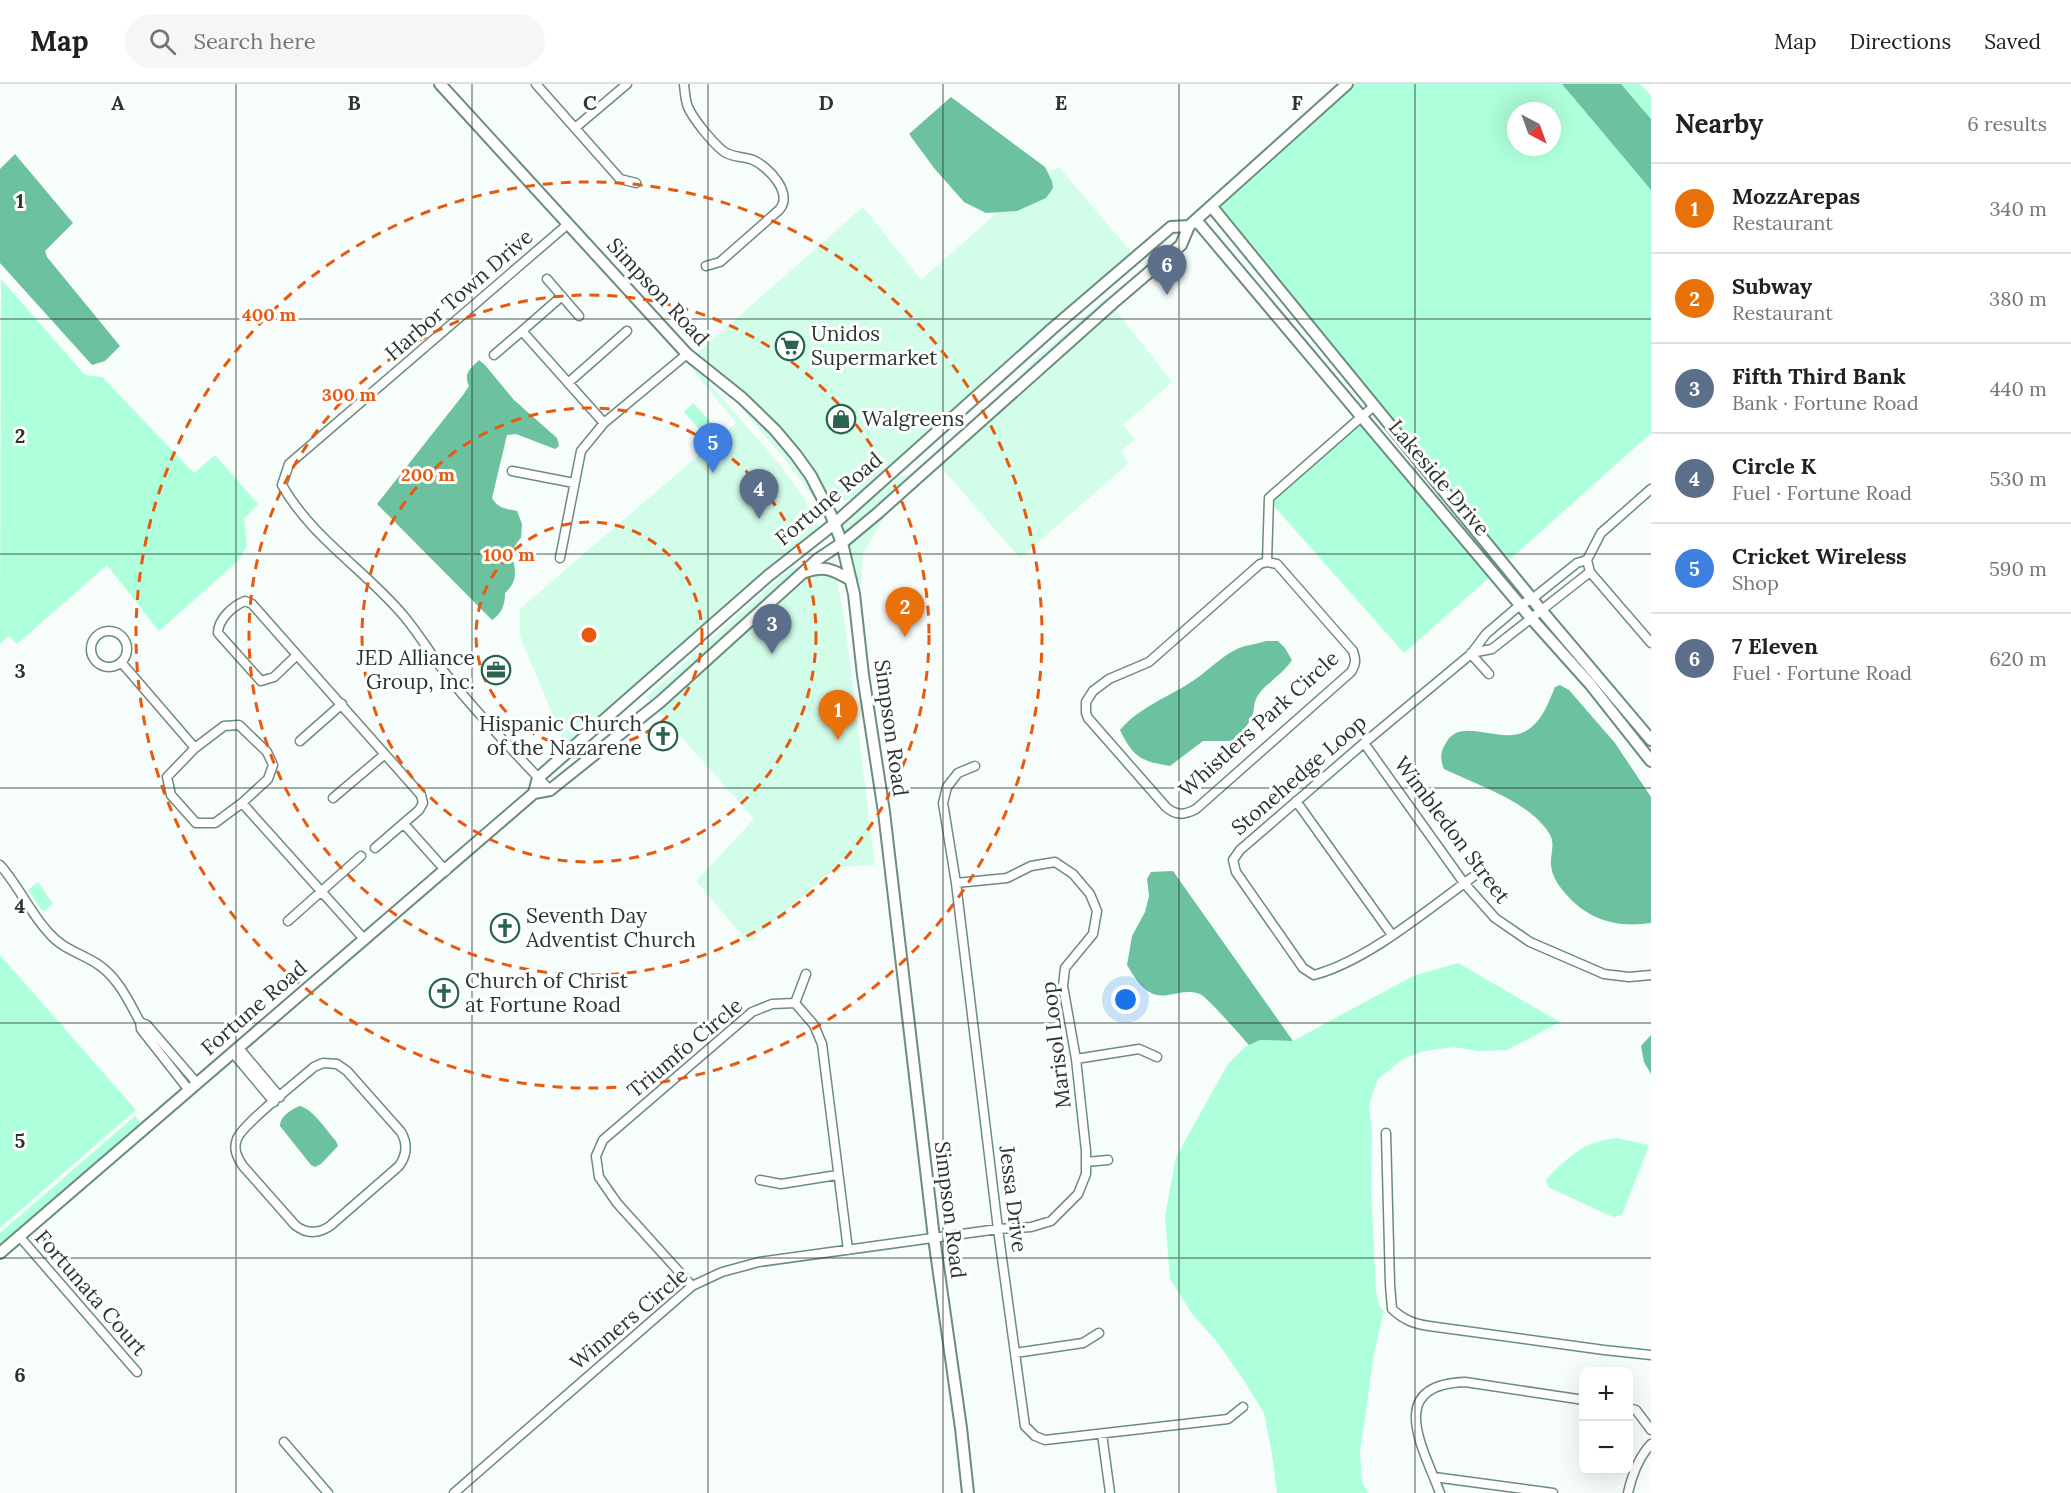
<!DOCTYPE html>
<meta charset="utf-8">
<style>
body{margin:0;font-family:Lora,serif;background:#f6f6f6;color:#202124}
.controls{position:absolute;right:18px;bottom:18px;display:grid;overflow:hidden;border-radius:12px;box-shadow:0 6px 24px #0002}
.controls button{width:54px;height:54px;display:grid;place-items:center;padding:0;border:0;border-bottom:2px solid #e0e0e0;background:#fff;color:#202124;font:30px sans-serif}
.compass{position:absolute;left:1507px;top:18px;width:54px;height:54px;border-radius:50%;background:#fff;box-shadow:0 6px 24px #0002;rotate:139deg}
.you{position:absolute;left:1126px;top:916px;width:21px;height:21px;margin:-15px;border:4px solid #fff;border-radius:50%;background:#1a73e8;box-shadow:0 0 0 9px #1a73e833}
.badge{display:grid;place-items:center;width:39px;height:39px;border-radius:50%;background:#b45309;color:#fff;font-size:20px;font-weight:700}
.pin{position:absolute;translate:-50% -50px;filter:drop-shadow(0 2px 3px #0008)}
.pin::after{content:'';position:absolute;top:32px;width:21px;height:18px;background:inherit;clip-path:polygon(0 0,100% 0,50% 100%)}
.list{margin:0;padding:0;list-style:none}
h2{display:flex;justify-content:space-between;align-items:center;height:78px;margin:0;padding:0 24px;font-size:26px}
h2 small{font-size:20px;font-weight:400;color:#757577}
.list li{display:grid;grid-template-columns:39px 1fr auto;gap:18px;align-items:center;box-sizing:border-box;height:90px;padding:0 24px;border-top:2px solid #e0e0e0}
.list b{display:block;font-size:22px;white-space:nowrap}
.list p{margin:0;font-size:20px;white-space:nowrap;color:#757577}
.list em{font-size:20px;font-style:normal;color:#757577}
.icon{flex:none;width:33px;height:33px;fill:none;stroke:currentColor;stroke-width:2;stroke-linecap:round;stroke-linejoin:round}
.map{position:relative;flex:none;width:1651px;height:1409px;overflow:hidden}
header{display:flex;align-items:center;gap:36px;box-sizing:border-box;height:84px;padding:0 30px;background:#fff;border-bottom:2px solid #e0e0e0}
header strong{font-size:28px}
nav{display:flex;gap:33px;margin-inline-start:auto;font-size:21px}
.search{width:420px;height:54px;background:#f6f6f6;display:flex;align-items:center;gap:15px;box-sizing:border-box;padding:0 21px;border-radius:33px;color:#757577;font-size:22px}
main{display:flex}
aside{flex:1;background:#fff}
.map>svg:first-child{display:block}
.built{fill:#d2fde9}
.green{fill:#aeffdc;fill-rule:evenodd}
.water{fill:#6cc19f}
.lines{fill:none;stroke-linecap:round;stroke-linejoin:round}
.street-casing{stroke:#6c8c7e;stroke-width:11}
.secondary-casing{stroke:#6c8c7e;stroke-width:14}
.street{stroke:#fff;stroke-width:8}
.secondary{stroke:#fff;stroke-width:10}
.grid{fill:none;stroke:#2a3731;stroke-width:1.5;stroke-opacity:0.55}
.ring{fill:none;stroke:#e8590c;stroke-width:3;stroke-dasharray:10 8}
.labels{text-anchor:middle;stroke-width:6;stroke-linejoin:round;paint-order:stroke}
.street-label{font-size:21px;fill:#2a3731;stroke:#fff}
.poi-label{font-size:21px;fill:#2a3731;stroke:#fff;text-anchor:start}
.grid-label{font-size:20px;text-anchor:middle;font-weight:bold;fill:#2a3731;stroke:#fff;stroke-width:6;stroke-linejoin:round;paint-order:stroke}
.centre{fill:#e8590c;stroke:#fff;stroke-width:3}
.ring-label{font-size:18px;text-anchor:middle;font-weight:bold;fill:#e8590c;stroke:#fff;stroke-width:6;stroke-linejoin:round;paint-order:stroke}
</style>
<header>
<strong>Map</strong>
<div class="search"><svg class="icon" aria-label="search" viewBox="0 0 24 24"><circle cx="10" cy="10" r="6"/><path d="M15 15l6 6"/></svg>Search here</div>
<nav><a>Map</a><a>Directions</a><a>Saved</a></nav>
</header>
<main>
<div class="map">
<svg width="1651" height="1409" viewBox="0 0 1651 1409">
<rect width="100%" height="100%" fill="#f6fdfa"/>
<path class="built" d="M1059 83 1137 175 860 414 828 418 812 412 784 374 695 271 863 123 921 196 998 128 1017 127 1052 97 1048 89Z
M1106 214 1172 298 1123 341 1135 355 1121 367 1129 379 1020 474 935 376 996 323 1034 276Z
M689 276 781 382 805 415 821 447 568 668 520 552V525L736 339 687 279Z
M908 391 863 470 857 568 845 495 831 450 899 393Z
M808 482 831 489 837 495 845 539 875 781 837 783 748 858 696 797 754 735 646 613 791 484Z"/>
<path class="green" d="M1352 0H1562L1651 106V349L1507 478 1214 120ZM1516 27H1552V63H1516Z
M1621 0H1640L1651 12V35Z
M1 195 85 291 102 293 194 389 215 371 258 420 244 435 247 462 238 477 159 547 107 481 17 560 9 552 0 560Z
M693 319 712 339 702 348 684 328Z
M1361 338 1491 492 1404 569 1273 421V416Z
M38 798 53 820 43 828 28 806Z
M0 871 136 1026 0 1144Z
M1458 879 1560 938 1507 966 1479 967 1454 963 1424 967 1403 975 1378 995 1369 1020 1372 1049 1371 1105 1376 1208 1380 1223 1384 1227 1374 1269 1360 1369 1362 1398 1368 1409H1277L1272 1370 1264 1329 1243 1295 1218 1259 1193 1231 1170 1195 1165 1132 1176 1073 1228 980 1245 963 1260 956 1293 957 1413 892Z
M135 1032 141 1040 0 1163V1149Z
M1616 1054 1649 1061 1622 1131 1613 1133 1548 1103 1546 1095C1571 1072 1580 1059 1616 1054Z"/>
<path class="water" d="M1562 0H1621L1651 35V106Z
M951 13 1045 83 1052 97 1053 104 1046 114 1017 127 986 129 964 118 934 84 909 50Z
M15 70 73 139 45 167 47 173 120 262 105 277 92 281 0 179V85Z
M479 276 485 281 514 316 557 354 559 362 555 365 516 350 507 351 492 414C498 424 505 425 517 427L522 440 521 454C501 473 528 488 505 509 505 520 502 530 492 536L377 420 463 311 469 302C463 289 470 285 479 276Z
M1266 557H1278L1285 564 1292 576C1282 592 1262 601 1256 615 1254 619 1254 625 1253 629 1250 640 1241 649 1234 657H1203L1170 682C1140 677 1133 673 1120 646 1140 622 1172 612 1197 594 1211 584 1223 571 1239 564 1247 561 1257 560 1266 557Z
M1560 601 1569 606 1615 659 1651 713V839C1616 844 1588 836 1565 809 1558 801 1552 792 1551 781 1550 769 1556 760 1549 749 1527 716 1479 702 1444 685 1440 675 1440 668 1446 659 1460 632 1499 660 1524 648 1541 640 1548 620 1555 603Z
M1173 787 1293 957 1260 956 1249 961C1241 952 1207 913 1200 910 1189 906 1180 909 1168 911 1147 915 1136 896 1127 881L1132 852 1145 828 1149 812 1147 795 1151 788Z
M1651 951V990L1644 978 1641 962Z
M300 1022C314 1026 326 1046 336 1057L338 1062 321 1080 315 1083 311 1081 280 1042C280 1032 292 1025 300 1022Z"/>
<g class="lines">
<g class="street-casing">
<path id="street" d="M536 0 620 95 636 99
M684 0C685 8 685 16 688 23 693 35 712 58 723 67 732 74 743 72 753 76 769 83 794 110 779 126L720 178 706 182
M575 44 627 0
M547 195 579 232
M562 212 522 247 604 339
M494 271 522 247
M568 299 627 247
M512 387 574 399
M1651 405 1601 449 1587 476 1590 488 1651 559
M560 474 581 367 604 339 687 270
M1267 478 1277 480 1353 567C1356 576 1356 580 1351 588L1196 725C1185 731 1176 732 1166 723L1088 634 1086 629V618L1093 607 1109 595 1149 578 1260 480 1267 478 1269 414 1375 321
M245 517 252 520 297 571 274 593 261 597 218 549C218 535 233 522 245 517Z
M91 565a18 18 0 1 1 36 0a18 18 0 1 1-36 0Z
M1471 569 1492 565 1590 488
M1471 570 1489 590
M297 571 421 711 423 719 419 726 375 764
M121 578 195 664
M300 657 342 620
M1364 659 1464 799 1495 834 1530 858 1604 890 1629 893 1651 891
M975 682 958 689 947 703 943 719 956 799 998 1145 1025 1342 1035 1352 1045 1356 1228 1335 1243 1323
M550 706C515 669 480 633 449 594 433 574 420 551 403 531 365 486 311 453 282 401L289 380 568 140
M333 714 385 670
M1296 717 1392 851
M242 719 268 695 273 681 267 668 239 641 224 642 195 664 167 693 171 711 196 739H215L242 719 364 855
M404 740 446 787
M0 781C19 802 30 829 49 849 61 864 80 869 96 879 118 893 128 916 140 938L141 945 188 1005
M1481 787C1433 821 1370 876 1314 891L1303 884 1236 788 1233 776 1240 766 1364 659 1471 570 1486 550 1520 521 1532 515 1577 479 1587 476
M288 837 361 772
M795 919 806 890
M140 938 147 941 196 998
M238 963 280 1013
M232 968 274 1018
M1076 975 1139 965 1157 973
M323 979 337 980 347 987 401 1048C408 1060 407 1071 399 1082L330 1142C318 1150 306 1150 295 1141L243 1082C237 1073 233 1065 237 1055 242 1041 300 995 314 983Z
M1386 1049 1390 1200 1392 1225C1404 1236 1414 1240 1429 1242L1604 1266 1651 1271
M1086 1078 1108 1076
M760 1096 781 1100 837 1091
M19 1152 137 1288
M692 1202 617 1119 599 1093 596 1072 603 1056 752 928 772 920 795 919 814 941 822 960 848 1166
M1015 1269 1083 1259 1099 1249
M1628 1324 1636 1326 1651 1346
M1102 1350 1110 1409
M284 1358 328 1409
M1434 1393 1553 1409
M454 1409 692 1202 722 1188 759 1178 998 1145 1031 1143 1051 1137 1078 1110 1086 1090V1067L1076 975 1063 902 1065 884 1093 850 1097 827 1090 810 1073 790 1055 778 1031 782 1007 794 956 799
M1440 1409C1424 1365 1384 1301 1465 1298L1584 1316
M1628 1409C1632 1391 1638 1374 1651 1360"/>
</g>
<g class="secondary-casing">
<path id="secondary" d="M440 0 687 270 742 314 775 346 796 371 811 392 831 431 842 459 854 510 863 591 884 728 934 1154 961 1344 968 1409
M1212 123 1541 526 1651 656
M1196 136 1531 534 1590 600 1651 677
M805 488C826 481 833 486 851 496
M534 709 538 694 768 492 834 440 1053 244 1171 143 1189 142
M0 1169C177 1015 357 863 534 709L550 706 660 618 818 475 842 459 878 429 1113 219 1181 161 1189 142 1347 0"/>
</g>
<use href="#street" class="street"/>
<use href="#secondary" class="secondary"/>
</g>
<path class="grid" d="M236 0V1409M472 0V1409M708 0V1409M943 0V1409M1179 0V1409M1415 0V1409M0 235H1651M0 470H1651M0 704H1651M0 939H1651M0 1174H1651"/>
<g class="ring">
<circle cx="589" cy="551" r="113"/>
<circle cx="589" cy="551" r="227"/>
<circle cx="589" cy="551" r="340"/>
<circle cx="589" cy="551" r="453"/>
</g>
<defs>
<g id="supermarket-ring" transform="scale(1.5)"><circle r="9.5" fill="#fff" stroke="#29644e" stroke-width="1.5"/><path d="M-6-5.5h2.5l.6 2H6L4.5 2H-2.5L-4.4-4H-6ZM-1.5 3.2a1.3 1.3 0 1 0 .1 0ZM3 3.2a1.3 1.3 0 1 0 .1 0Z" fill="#29644e"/></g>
<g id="shop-ring" transform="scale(1.5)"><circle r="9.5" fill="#fff" stroke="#29644e" stroke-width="1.5"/><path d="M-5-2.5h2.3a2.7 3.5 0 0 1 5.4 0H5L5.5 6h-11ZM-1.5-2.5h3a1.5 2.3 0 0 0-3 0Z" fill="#29644e"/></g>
<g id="office-ring" transform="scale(1.5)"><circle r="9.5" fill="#fff" stroke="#29644e" stroke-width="1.5"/><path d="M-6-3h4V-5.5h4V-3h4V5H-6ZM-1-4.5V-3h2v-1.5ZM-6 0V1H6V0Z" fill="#29644e"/></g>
<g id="church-ring" transform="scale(1.5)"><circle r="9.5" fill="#fff" stroke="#29644e" stroke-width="1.5"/><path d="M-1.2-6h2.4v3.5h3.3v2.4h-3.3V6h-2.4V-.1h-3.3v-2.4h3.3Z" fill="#29644e"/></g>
</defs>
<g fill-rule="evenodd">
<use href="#supermarket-ring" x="790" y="262"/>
<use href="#shop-ring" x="841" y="335"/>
<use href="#office-ring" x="496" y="586"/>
<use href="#church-ring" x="663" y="652"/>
<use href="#church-ring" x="505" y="844"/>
<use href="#church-ring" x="444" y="909"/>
</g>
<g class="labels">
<g class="street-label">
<text transform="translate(658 208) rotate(47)" y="7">Simpson Road</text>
<text transform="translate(459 211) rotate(-41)" y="7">Harbor Town Drive</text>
<text transform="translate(1439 394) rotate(50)" y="7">Lakeside Drive</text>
<text transform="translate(829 415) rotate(-40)" y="7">Fortune Road</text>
<text transform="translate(1259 640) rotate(-42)" y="7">Whistlers Park Circle</text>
<text transform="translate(891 644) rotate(82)" y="7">Simpson Road</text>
<text transform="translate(1299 691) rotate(-41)" y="7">Stonehedge Loop</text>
<text transform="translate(1452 746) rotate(53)" y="7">Wimbledon Street</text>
<text transform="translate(254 924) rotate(-41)" y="7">Fortune Road</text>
<text transform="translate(1056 961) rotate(-97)" y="7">Marisol Loop</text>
<text transform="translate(685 964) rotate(-40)" y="7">Triumfo Circle</text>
<text transform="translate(1013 1115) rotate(83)" y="7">Jessa Drive</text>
<text transform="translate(950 1126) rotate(83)" y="7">Simpson Road</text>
<text transform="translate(91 1209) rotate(49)" y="7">Fortunata Court</text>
<text transform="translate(629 1235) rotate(-40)" y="7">Winners Circle</text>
</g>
<g class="poi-label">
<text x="811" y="257">Unidos<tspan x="811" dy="24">Supermarket</tspan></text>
<text x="862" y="342">Walgreens</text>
<text x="475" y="581" text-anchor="end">JED Alliance<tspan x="475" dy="24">Group, Inc.</tspan></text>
<text x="642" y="647" text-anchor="end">Hispanic Church<tspan x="642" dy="24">of the Nazarene</tspan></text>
<text x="526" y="839">Seventh Day<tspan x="526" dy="24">Adventist Church</tspan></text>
<text x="465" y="904">Church of Christ<tspan x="465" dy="24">at Fortune Road</tspan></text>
</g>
</g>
<g class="grid-label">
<text x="118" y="26">A</text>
<text x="354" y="26">B</text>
<text x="590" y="26">C</text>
<text x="826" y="26">D</text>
<text x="1061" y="26">E</text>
<text x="1297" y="26">F</text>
<text x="20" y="124">1</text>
<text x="20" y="359">2</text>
<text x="20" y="594">3</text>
<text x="20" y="829">4</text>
<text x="20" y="1064">5</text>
<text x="20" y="1298">6</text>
</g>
<circle cx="589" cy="551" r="9" class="centre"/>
<g class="ring-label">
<text x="269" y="237">400 m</text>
<text x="349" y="317">300 m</text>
<text x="428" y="397">200 m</text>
<text x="509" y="477">100 m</text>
</g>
</svg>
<div class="controls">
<button>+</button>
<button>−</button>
</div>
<svg class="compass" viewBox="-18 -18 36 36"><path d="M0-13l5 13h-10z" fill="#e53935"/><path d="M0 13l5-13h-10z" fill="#757577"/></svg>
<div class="you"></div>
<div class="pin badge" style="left:838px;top:656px;background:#e8710a">1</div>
<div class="pin badge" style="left:905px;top:553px;background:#e8710a">2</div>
<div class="pin badge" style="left:772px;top:570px;background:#5c6f8a">3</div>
<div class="pin badge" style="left:759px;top:435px;background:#5c6f8a">4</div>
<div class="pin badge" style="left:713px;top:389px;background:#3f7fe0">5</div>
<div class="pin badge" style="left:1167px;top:211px;background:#5c6f8a">6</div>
</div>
<aside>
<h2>Nearby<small>6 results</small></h2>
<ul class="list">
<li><span class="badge" style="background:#e8710a">1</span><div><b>MozzArepas</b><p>Restaurant</p></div><em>340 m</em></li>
<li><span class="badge" style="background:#e8710a">2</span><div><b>Subway</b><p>Restaurant</p></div><em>380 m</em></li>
<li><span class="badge" style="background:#5c6f8a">3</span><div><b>Fifth Third Bank</b><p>Bank · Fortune Road</p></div><em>440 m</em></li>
<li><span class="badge" style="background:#5c6f8a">4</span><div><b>Circle K</b><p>Fuel · Fortune Road</p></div><em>530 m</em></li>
<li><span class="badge" style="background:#3f7fe0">5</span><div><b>Cricket Wireless</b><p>Shop</p></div><em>590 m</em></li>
<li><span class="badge" style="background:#5c6f8a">6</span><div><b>7 Eleven</b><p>Fuel · Fortune Road</p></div><em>620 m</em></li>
</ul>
</aside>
</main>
